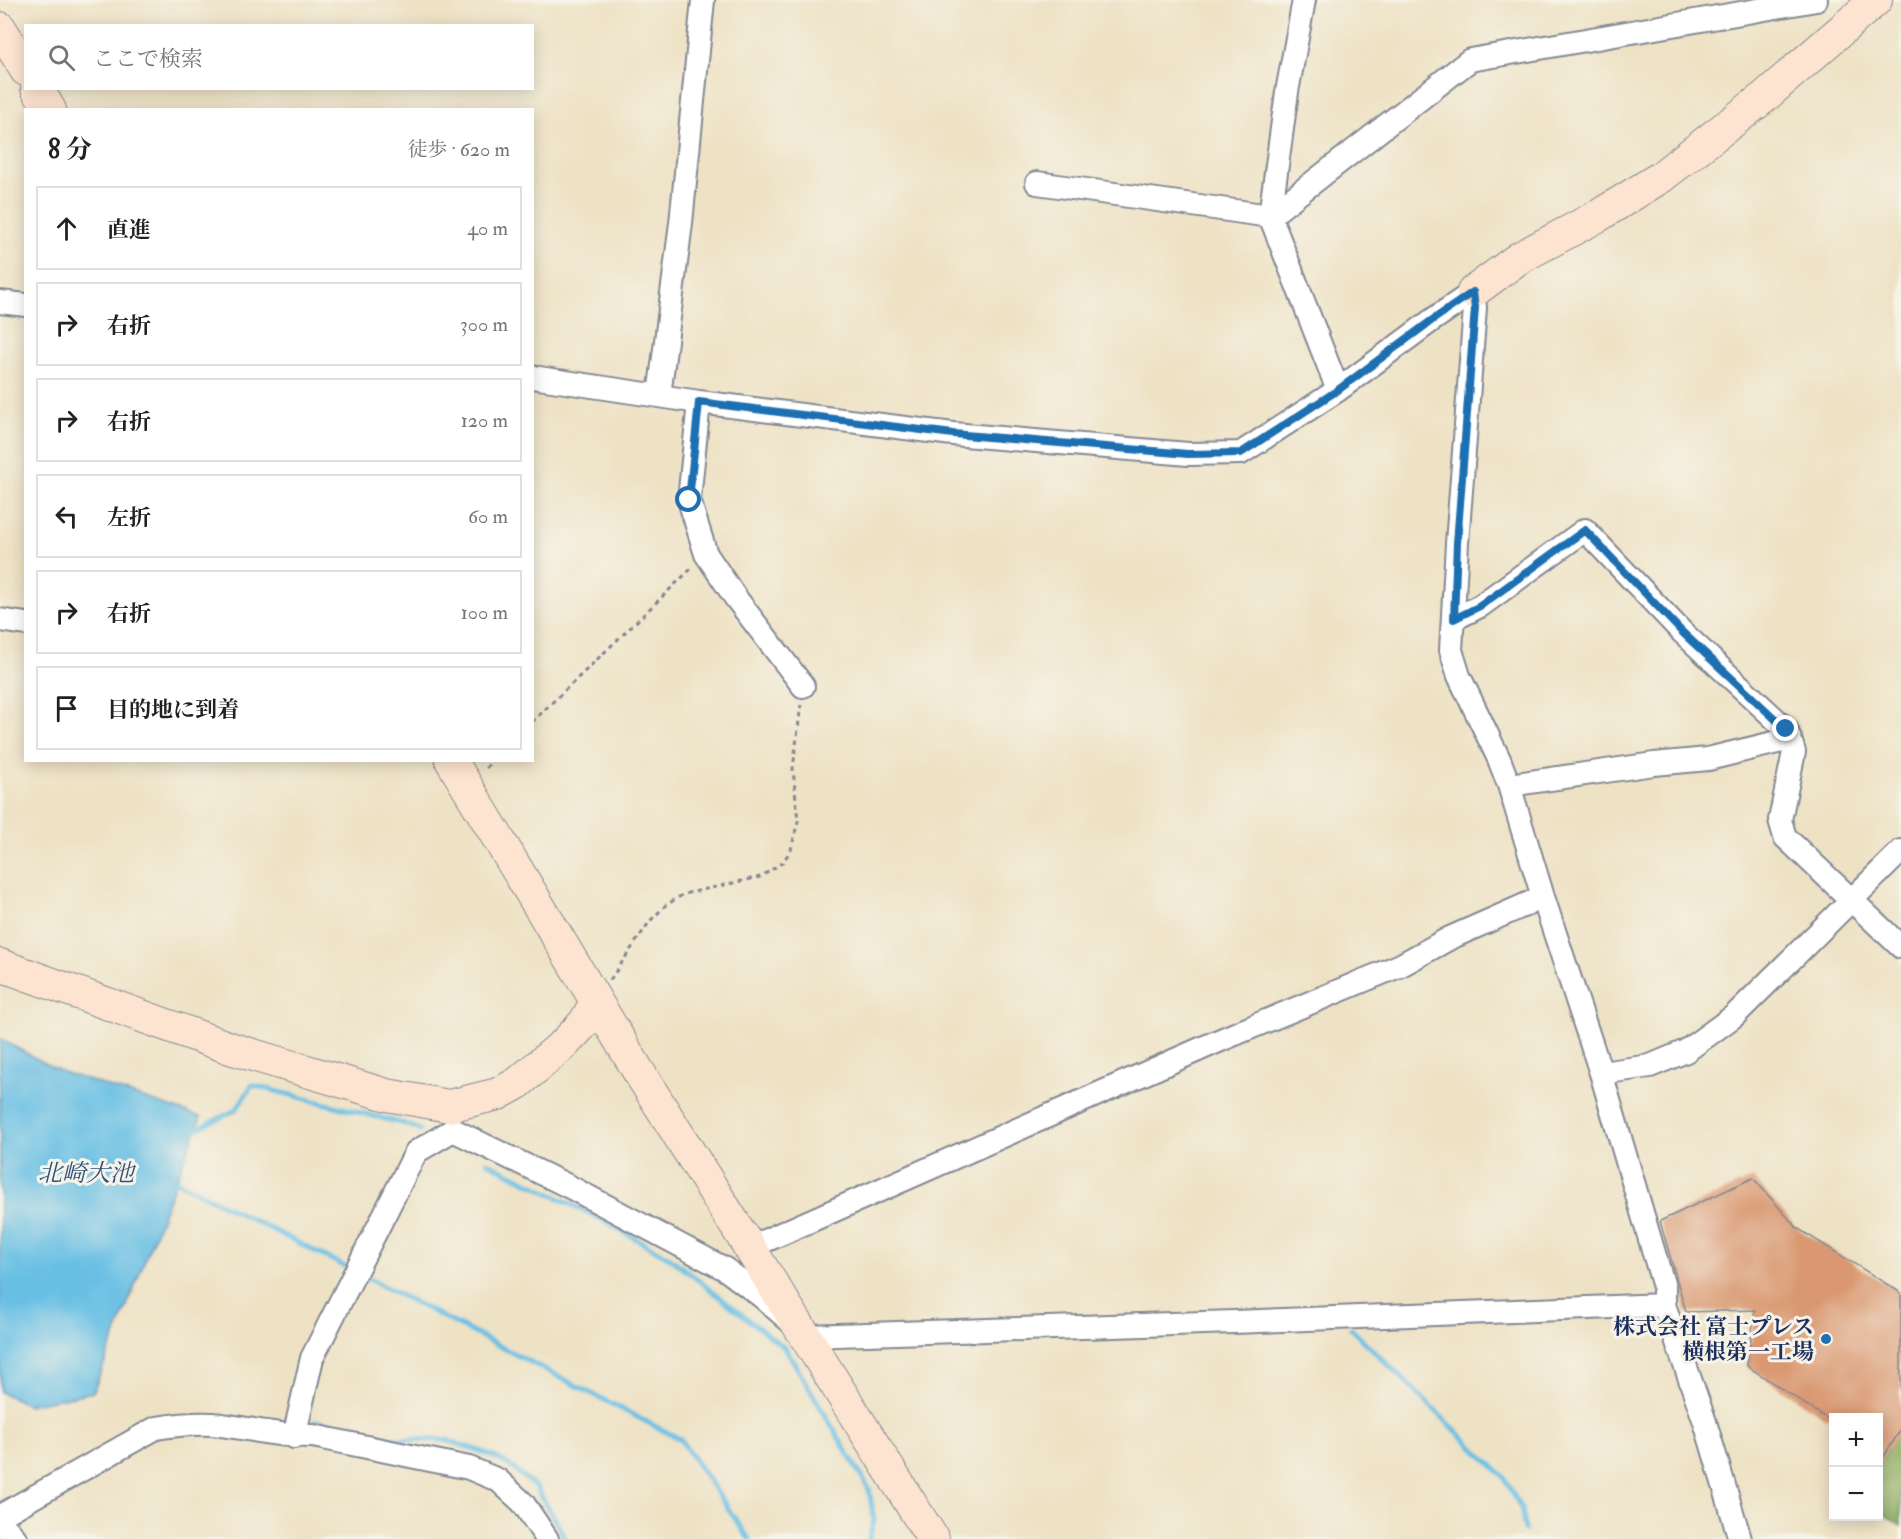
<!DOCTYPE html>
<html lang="ja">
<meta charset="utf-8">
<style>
body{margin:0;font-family:"IM FELL Double Pica","Noto Serif JP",serif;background:#f2f2f2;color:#202124}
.controls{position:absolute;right:18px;bottom:18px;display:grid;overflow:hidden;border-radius:0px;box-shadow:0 3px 15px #0003}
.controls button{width:54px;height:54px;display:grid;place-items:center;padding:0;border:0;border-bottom:2px solid #e0e0e0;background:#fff;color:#202124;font:30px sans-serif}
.stop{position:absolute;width:18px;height:18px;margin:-14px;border:4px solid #1f6fb2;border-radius:50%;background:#fff}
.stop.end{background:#1f6fb2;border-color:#fff;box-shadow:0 2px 6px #0008}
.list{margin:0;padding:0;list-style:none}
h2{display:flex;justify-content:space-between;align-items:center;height:78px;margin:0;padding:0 24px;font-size:26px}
h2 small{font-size:20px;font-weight:400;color:#757577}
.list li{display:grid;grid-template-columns:39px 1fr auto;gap:18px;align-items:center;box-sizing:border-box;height:84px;margin:0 12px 12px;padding:0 12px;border:2px solid #e0e0e0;border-radius:0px}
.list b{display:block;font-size:22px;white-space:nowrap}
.list em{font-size:20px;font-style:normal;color:#757577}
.icon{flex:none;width:33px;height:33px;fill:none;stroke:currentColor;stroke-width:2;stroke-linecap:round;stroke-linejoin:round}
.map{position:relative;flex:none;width:1901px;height:1539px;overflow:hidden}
.search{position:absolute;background:#fff;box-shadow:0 3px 15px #0003;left:24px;top:24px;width:510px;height:66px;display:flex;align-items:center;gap:15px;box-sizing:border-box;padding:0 21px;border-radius:0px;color:#757577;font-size:22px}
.panel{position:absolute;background:#fff;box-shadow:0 3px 15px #0003;left:24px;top:108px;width:510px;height:654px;border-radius:0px}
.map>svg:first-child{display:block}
.forest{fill:#92b063;stroke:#567060;stroke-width:1.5}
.water{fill:#67bfe4;stroke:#4177a1;stroke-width:1.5}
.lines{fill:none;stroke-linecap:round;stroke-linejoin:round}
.stream{stroke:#67bfe4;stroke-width:5}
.building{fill:#d99871}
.street-casing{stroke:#848892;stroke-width:26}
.secondary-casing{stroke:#848892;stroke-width:34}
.path{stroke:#848892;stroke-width:3;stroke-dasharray:4.5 4.5;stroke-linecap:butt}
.street{stroke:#fff;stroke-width:22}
.secondary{stroke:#fde4d0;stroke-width:32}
.route{stroke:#1f6fb2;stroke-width:8}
.poi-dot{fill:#1f6fb2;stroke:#f7f3e8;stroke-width:2}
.labels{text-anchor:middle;stroke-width:6;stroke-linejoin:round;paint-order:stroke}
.poi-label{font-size:22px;font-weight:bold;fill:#1b2f5e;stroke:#f7f3e8;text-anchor:end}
.water-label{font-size:24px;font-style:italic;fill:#2e5380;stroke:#f7f3e8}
</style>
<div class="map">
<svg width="1901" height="1539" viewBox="0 0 1901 1539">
<rect width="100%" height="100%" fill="#f7f3e8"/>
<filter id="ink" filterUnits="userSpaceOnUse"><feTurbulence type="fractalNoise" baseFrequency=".0167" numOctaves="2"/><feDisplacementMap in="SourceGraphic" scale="12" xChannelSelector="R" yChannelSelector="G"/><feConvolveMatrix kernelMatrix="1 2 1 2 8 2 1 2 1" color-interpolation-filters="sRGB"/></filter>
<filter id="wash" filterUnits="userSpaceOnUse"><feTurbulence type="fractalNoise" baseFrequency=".008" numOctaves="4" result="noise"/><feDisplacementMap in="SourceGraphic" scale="24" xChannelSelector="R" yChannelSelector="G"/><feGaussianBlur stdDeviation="1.35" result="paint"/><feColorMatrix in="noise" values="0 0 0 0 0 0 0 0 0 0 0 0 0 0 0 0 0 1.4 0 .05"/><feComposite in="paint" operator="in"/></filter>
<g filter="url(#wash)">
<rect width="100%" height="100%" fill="#eee2c5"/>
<path class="forest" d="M1901 1429V1526L1879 1510 1878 1466Z"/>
<path class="water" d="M0 1039 60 1071 201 1117 93 1392 29 1405 0 1392Z"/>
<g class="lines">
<path class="stream" d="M192 1131 236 1110 252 1085 405 1124 420 1130
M487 1162 595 1216 670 1258 786 1349 869 1489 874 1520 869 1539
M172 1179 344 1266
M367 1278 680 1439 749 1539
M1351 1329 1504 1477 1521 1508 1525 1530
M316 1421 395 1439 446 1440 483 1452 505 1462 536 1487 566 1539"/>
</g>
<g id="blocks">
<path class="building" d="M1753 1178 1797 1228 1901 1293V1429L1878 1466V1418H1826L1747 1366 1755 1310 1686 1312 1660 1221Z"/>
</g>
</g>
<g filter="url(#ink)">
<use href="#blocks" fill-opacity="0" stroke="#848892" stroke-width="1.5"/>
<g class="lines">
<g class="street-casing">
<path id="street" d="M1304 0 1287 92 1270 216 1338 390
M1037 183 1270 216 1470 60 1816 0
M0 302 26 305
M532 377 699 402 953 434 1188 454 1241 453 1338 390 1431 321 1473 292 1475 308 1457 543 1451 650 1459 676 1499 759 1509 785 1543 897 1601 1073 1664 1287V1305L1705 1422 1740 1539
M659 396 681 223 703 0
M699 402 689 500 706 554 735 597 803 686
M1454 619 1480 606 1585 530 1682 632 1786 729 1790 739
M0 620 26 624
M1509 785 1654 764 1708 759 1790 739 1794 752 1780 820 1785 837 1901 947
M1601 1073 1650 1066 1686 1051 1734 1016 1901 851
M453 1130 570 1187 725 1269 761 1296 807 1336 1234 1322 1664 1305
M751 1247 1223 1039 1401 965 1450 938 1543 897
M294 1437 312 1358 416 1152 453 1130
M0 1516 156 1428C175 1425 193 1423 212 1424 246 1427 278 1437 313 1436L469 1468 498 1480 523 1503 547 1539
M0 1522 16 1539"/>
</g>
<g class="secondary-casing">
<path id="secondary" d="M0 28 26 70
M37 88 50 110
M1473 292 1519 258 1598 216 1661 177 1763 98 1876 0
M451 760 637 1069 933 1539
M0 965 233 1049 387 1095 449 1106 498 1094 518 1083 565 1043 585 1022 596 1002"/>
</g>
<path class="path" d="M532 722 692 568
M486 768 493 760
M610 980 650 921 666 905 684 894 760 877 782 863 791 850 798 821 793 769 801 705"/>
<use href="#street" class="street"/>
<use href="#secondary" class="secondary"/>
</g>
</g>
<g class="lines" filter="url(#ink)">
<path class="route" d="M689 500 699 402 953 434 1188 454 1241 453 1338 390 1431 321 1473 292 1475 308 1457 543 1454 619 1480 606 1585 530 1682 632 1786 729"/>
</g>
<circle class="poi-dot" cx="1826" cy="1339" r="6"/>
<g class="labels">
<g class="poi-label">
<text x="1814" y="1334">株式会社 富士プレス<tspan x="1814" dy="25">横根第一工場</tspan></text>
</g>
<g class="water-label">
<text x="86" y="1181">北崎大池</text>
</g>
</g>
</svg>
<div class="controls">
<button>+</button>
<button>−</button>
</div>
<div class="stop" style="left:689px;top:500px"></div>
<div class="stop end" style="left:1786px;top:729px"></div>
<div class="search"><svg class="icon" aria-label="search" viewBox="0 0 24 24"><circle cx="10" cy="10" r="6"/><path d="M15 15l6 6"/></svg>ここで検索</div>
<section class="panel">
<h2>8 分<small>徒歩 · 620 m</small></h2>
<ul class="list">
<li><svg class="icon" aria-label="ahead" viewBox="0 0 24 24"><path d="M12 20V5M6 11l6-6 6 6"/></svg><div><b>直進</b></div><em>40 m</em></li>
<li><svg class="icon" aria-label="right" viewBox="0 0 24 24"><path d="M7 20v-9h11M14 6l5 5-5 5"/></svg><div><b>右折</b></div><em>300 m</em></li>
<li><svg class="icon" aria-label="right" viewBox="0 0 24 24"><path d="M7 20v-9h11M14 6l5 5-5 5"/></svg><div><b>右折</b></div><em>120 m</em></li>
<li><svg class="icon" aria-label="left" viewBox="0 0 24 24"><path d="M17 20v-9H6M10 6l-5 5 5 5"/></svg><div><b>左折</b></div><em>60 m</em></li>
<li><svg class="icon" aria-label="right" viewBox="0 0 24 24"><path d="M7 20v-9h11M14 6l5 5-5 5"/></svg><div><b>右折</b></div><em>100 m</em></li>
<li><svg class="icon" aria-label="arrive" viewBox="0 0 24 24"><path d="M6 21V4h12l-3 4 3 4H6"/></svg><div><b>目的地に到着</b></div></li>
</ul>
</section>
</div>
